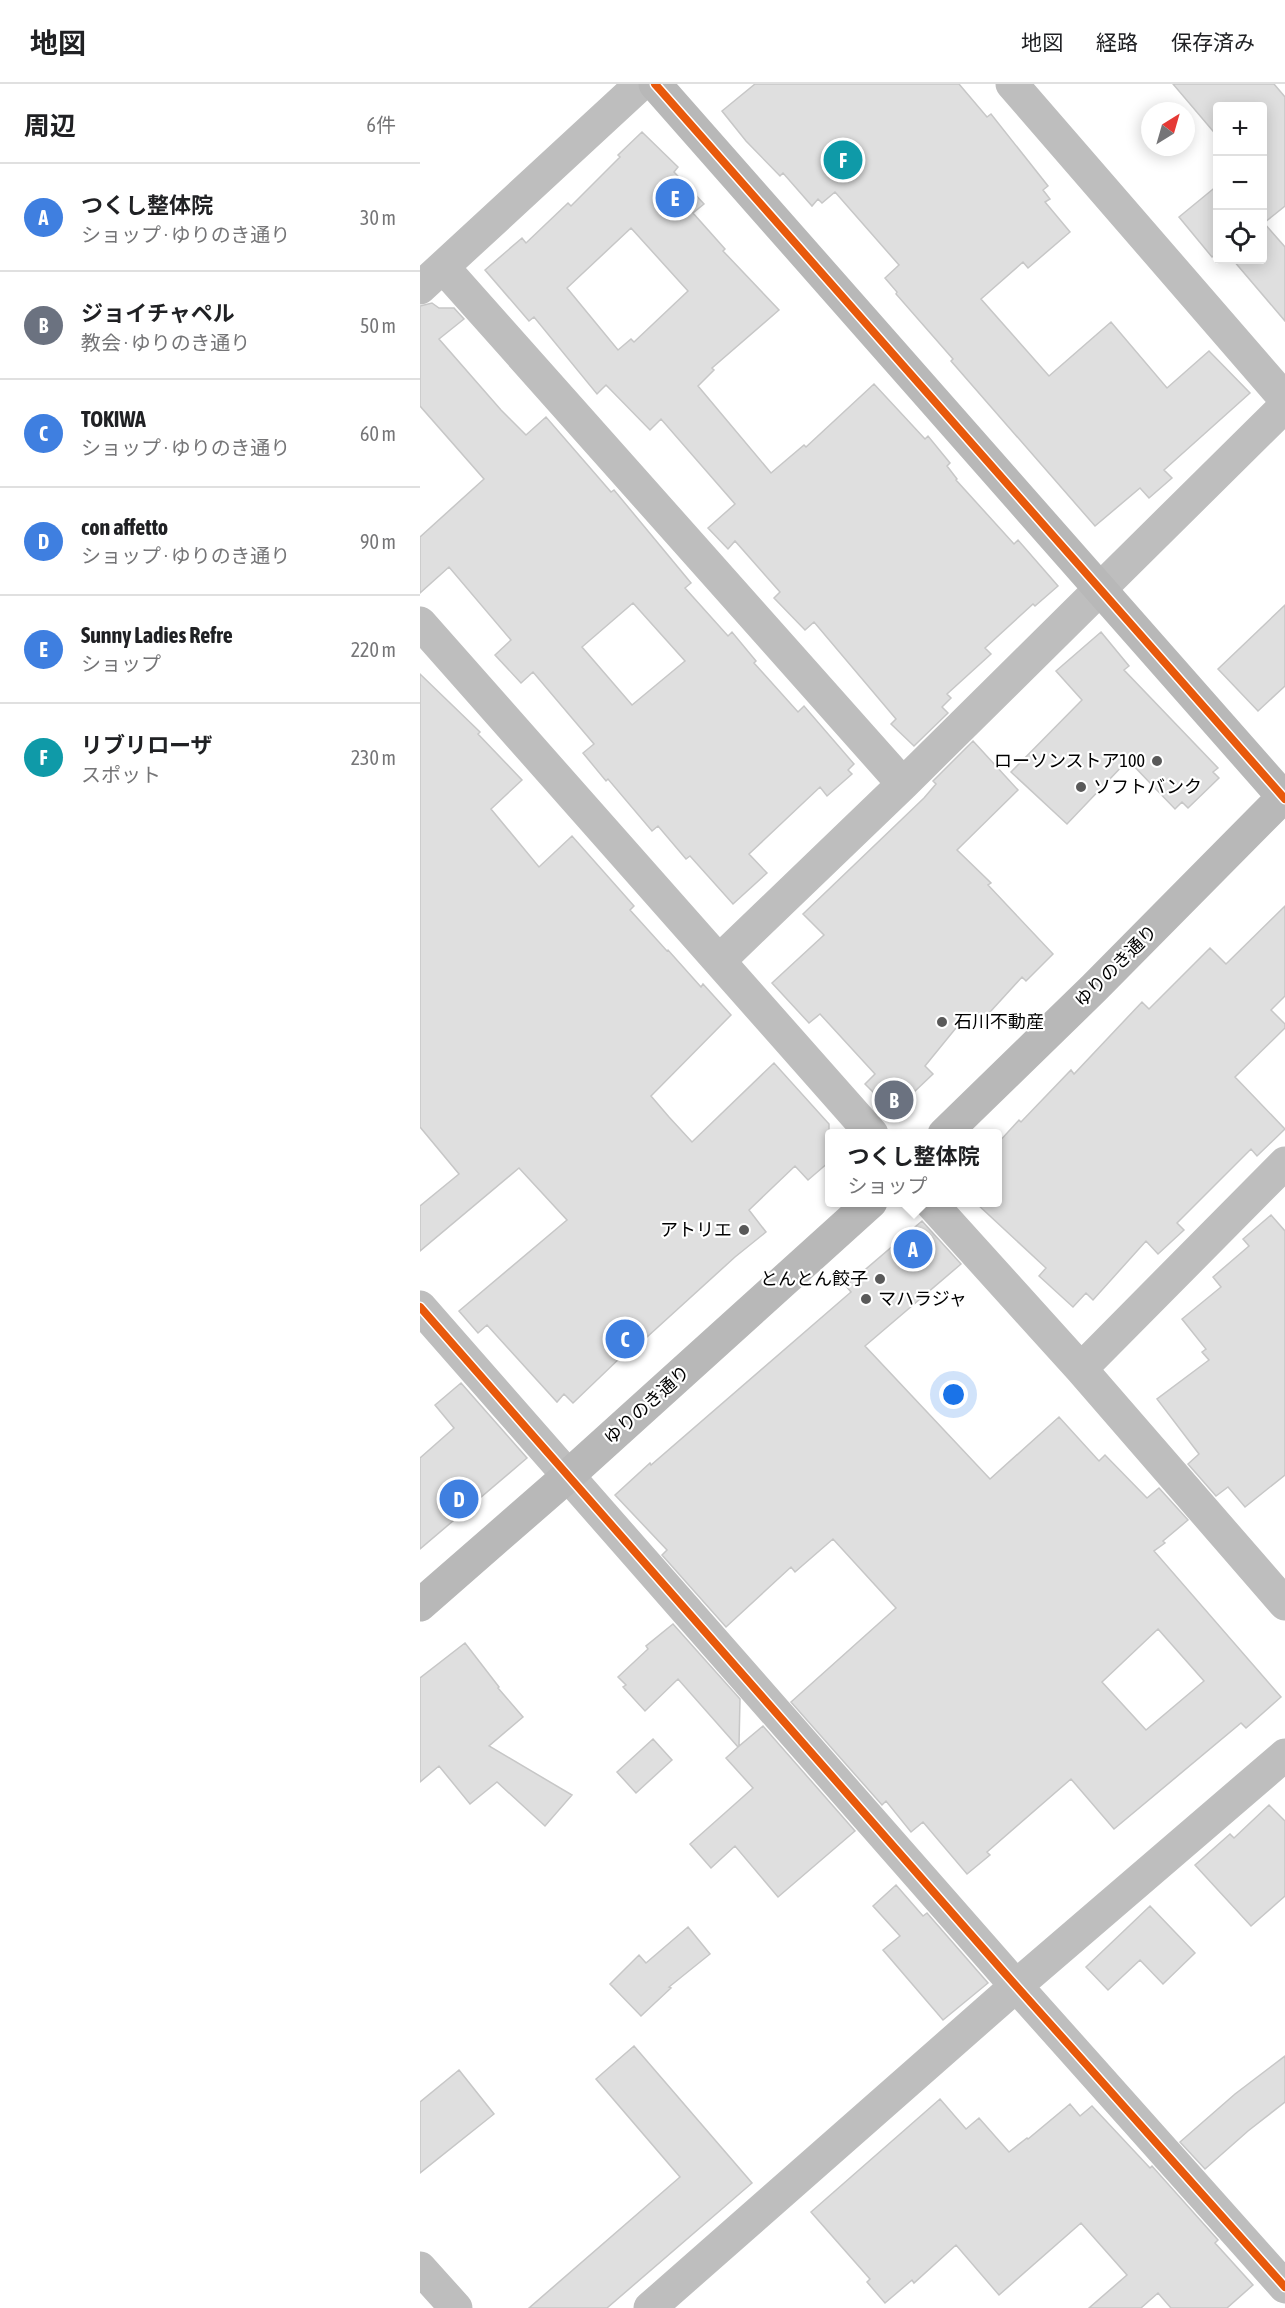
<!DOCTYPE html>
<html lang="ja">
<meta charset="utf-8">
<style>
body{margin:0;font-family:"Asap Condensed","Noto Sans JP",sans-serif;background:#f2f2f2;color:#202124}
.controls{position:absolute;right:18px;top:18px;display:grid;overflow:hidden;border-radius:6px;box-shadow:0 3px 15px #0003}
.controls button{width:54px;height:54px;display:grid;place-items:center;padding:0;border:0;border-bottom:2px solid #e0e0e0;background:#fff;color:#202124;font:30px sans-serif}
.compass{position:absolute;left:721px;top:18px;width:54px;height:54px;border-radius:50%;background:#fff;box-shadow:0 3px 15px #0003;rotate:37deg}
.you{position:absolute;left:534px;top:1311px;width:21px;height:21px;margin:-15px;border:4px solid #fff;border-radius:50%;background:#1a73e8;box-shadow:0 0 0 9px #1a73e833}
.badge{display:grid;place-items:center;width:39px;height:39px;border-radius:50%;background:#7c3aed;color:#fff;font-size:20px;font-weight:700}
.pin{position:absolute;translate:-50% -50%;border:3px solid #fff;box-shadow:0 2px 6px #0006}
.popup{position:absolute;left:405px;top:1045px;width:177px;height:78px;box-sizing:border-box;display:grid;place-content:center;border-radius:6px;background:#fff;filter:drop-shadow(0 2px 4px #0005);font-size:20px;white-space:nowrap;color:#757577}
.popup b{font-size:22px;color:#202124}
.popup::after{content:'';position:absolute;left:50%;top:100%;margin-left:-12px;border:12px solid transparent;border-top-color:#fff}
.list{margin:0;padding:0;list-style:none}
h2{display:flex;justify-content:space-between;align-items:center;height:78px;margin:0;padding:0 24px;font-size:26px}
h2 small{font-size:20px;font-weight:400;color:#757577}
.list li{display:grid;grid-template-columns:39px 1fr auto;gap:18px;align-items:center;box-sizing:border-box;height:108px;padding:0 24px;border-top:2px solid #e0e0e0}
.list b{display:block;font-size:22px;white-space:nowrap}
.list p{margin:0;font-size:20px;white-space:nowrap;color:#757577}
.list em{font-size:20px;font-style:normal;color:#757577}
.icon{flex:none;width:33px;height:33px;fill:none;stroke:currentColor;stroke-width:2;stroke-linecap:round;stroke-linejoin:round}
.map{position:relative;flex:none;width:865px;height:2224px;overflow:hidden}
header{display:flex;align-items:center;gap:36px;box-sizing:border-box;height:84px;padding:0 30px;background:#fff;border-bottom:2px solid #e0e0e0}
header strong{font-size:28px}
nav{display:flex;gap:33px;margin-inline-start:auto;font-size:21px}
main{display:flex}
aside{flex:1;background:#fff}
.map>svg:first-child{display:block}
.building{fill:#dfdfdf;stroke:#c7c7c7;stroke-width:1.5;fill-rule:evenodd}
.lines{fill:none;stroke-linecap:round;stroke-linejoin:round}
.street{stroke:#bebebe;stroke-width:33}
.secondary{stroke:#b8b8b8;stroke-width:33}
.cycleway-casing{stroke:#fff;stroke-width:11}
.cycleway{stroke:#e8590c;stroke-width:8}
.poi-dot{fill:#595959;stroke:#fff;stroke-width:2}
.labels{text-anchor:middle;stroke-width:4.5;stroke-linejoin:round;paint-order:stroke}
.poi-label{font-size:18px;fill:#000;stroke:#fff;text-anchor:end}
.street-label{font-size:18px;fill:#000;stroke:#fff}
</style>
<header>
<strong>地図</strong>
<nav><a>地図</a><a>経路</a><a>保存済み</a></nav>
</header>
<main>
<aside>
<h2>周辺<small>6件</small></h2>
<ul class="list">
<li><span class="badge" style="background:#3f7fe0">A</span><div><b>つくし整体院</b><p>ショップ · ゆりのき通り</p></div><em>30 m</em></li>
<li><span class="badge" style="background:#6b7280">B</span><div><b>ジョイチャペル</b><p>教会 · ゆりのき通り</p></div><em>50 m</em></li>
<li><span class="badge" style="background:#3f7fe0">C</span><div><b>TOKIWA</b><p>ショップ · ゆりのき通り</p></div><em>60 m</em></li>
<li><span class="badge" style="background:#3f7fe0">D</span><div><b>con affetto</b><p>ショップ · ゆりのき通り</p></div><em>90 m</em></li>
<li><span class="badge" style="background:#3f7fe0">E</span><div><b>Sunny Ladies Refre</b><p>ショップ</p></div><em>220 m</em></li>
<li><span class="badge" style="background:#0f9aa8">F</span><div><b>リブリローザ</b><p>スポット</p></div><em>230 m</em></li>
</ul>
</aside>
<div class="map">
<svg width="865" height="2224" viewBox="0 0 865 2224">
<rect width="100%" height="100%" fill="#fff"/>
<path class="building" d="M335 0H539L567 33 571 30 628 102 623 106 630 115 625 118 650 148 608 184 603 178 561 215 629 292 691 238 747 304 789 267 830 309 744 386 752 394 729 414 720 404 675 442 531 277 533 275 476 210 477 208 465 194 479 181 415 108 402 119 398 115 392 122 363 89 360 92 326 57 302 27Z
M753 0H854L865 13V122L844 139 865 163V237L813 176H843V22H798V53Z
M222 48 258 83 254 88 284 120 273 129 305 165 303 167 359 226 292 284 294 286 278 302 351 389 384 361 386 363 454 300 505 355 508 352 530 379 527 382 537 395 536 396 594 460 598 456 638 502 615 522 613 520 565 564 571 570 527 610 531 614 522 623 528 629 494 662 471 640 476 635 394 538 385 546 354 514 360 508 315 457 308 465 288 444 315 420 241 335 230 346 186 301 177 310 114 233 109 237 65 186 102 154 106 159 148 119 151 122 200 73 198 71ZM211 144 268 207 214 258 211 255 198 266 147 204Z
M798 101V168L792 173 759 133Z
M12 219 19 224H34L44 235 19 255 81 326 106 351 126 333 191 408 194 406 271 499 265 504 308 552 312 548 336 577 334 579 378 628 384 622 434 680 428 686 432 690 407 712 400 703 329 770 347 789 313 820 270 772 266 775 238 742 232 747 188 695 186 697 163 669 174 660 113 588 101 599 75 571 91 556 29 483 0 509V453L64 395 0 322V222ZM213 519 265 577 212 621 162 563Z
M865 521V602L838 627 798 585Z
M681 548 709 582 704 586 798 684 793 688 799 694 768 724 762 718 755 725 708 676 647 740 591 688 662 616 636 587Z
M0 590 60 648 58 650 102 696 71 725 119 783 152 752 214 822 210 826 247 867 248 866 281 903 283 900 311 931 231 1012 249 1033 272 1058 354 979 409 1040V1078L388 1096 375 1082 329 1126 346 1148 315 1173 205 1273 203 1271 153 1319 144 1310 137 1318 67 1241 58 1249 39 1227 147 1136 99 1084 0 1167V1122L39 1090 0 1043Z
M553 657 598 706 537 766 571 799 568 801 633 870 606 897 602 893 560 939 549 928 505 982 513 990 473 1028 445 1000 455 990 400 930 389 939 352 899 404 851 383 830 504 714 516 700 513 697Z
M865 822V912L851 926 865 940V944L815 993 865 1045 837 1072 831 1065 757 1139 764 1146 738 1170 726 1157 673 1216 666 1209 653 1223 619 1192 626 1184 556 1119H577V1060L599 1036 601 1038 651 986 654 990 722 918 729 925 790 864 806 880Z
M851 1131 865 1147V1391L825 1423 808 1403 796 1412 768 1380 779 1370 737 1315 789 1276 782 1268 786 1265 762 1235 801 1203 793 1193 829 1162 823 1155Z
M502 1137 541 1180 445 1262 570 1395 639 1333 679 1377 685 1371 727 1414 739 1404 768 1436 743 1457 745 1459 734 1467 861 1613 826 1644 821 1639 694 1745 651 1695 567 1768 570 1771 547 1790 503 1738 491 1748 466 1717 462 1721 371 1618 476 1524 413 1455 375 1488 371 1483 306 1543 242 1471 247 1466 195 1411 230 1379 231 1381 431 1208 426 1202ZM738 1545 784 1597 726 1646 682 1598Z
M41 1299 107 1374 0 1465V1374L34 1344 15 1321Z
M253 1540 320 1615 319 1662 343 1642 435 1747 358 1813 315 1762 291 1784 270 1760 333 1704 306 1674 318 1663 258 1595 225 1627 203 1603 206 1601 198 1593 228 1565 226 1562Z
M45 1559 79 1603 78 1604 103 1633 69 1662 152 1711 125 1742 77 1698 50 1720 19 1682 0 1698V1594Z
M233 1655 252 1676 216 1709 197 1688Z
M849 1721 865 1737V1812L831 1842 775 1781 810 1750 814 1754Z
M476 1801 503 1832 507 1829 568 1899 523 1936 463 1866 480 1852 453 1822Z
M730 1822 775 1869 743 1900 720 1876 688 1906 666 1883Z
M268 1843 290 1870 249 1903 251 1904 221 1932 190 1900 219 1871 226 1879Z
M214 1962 332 2099 187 2224H109L260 2093 176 1995Z
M865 1972V2018L828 2047 785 2085 760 2058 815 2010Z
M39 1986 74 2030 0 2089V2018Z
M520 2015 546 2045 559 2034 589 2068 607 2054 608 2055 650 2020 660 2032 672 2022 730 2084 732 2082 798 2156 795 2159 833 2201 807 2224H751L738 2209 721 2224H669L707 2191 661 2139 579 2211 536 2161 494 2199 492 2196 465 2219 447 2198 450 2195 391 2128Z"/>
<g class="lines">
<path class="street" d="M592 0 865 315
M23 183 483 700
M0 204 221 0
M0 539 452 1050
M299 877 483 700 865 322
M510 1118 661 1285 865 1520
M0 1223 582 1886 865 2203
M661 1285 865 1079
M0 2184 36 2224
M230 2224 596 1902 865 1671"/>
<path class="secondary" d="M235 0 865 715
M524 1050 674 904 865 711
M0 1521 149 1391 451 1118"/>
<g class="cycleway-casing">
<path id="cycleway" d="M235 0 865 715
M0 1223 582 1886 865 2203"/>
</g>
<use href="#cycleway" class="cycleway"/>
</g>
<g class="poi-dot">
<circle cx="737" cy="677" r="6"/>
<circle cx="661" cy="703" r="6"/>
<circle cx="522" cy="938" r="6"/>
<circle cx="324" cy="1146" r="6"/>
<circle cx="460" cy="1195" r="6"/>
<circle cx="446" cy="1215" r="6"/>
</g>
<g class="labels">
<g class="poi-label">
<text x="725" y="683">ローソンストア100</text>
<text x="673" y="709" text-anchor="start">ソフトバンク</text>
<text x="534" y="944" text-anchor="start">石川不動産</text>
<text x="312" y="1152">アトリエ</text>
<text x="448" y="1201">とんとん餃子</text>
<text x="458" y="1221" text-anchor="start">マハラジャ</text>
</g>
<g class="street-label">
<text transform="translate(696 882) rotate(-45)" y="6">ゆりのき通り</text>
<text transform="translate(227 1321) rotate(-42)" y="6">ゆりのき通り</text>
</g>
</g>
</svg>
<div class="controls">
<button>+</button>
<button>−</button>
<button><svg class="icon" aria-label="locate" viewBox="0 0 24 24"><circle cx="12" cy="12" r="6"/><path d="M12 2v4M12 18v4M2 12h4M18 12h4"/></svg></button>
</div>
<svg class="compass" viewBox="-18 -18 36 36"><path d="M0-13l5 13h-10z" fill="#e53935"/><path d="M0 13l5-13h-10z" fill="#757577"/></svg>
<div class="you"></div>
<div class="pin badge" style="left:493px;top:1165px;background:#3f7fe0">A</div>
<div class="popup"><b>つくし整体院</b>ショップ</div>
<div class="pin badge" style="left:474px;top:1016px;background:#6b7280">B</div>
<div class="pin badge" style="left:205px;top:1255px;background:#3f7fe0">C</div>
<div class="pin badge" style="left:39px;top:1415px;background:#3f7fe0">D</div>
<div class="pin badge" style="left:255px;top:114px;background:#3f7fe0">E</div>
<div class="pin badge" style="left:423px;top:76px;background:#0f9aa8">F</div>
</div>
</main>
